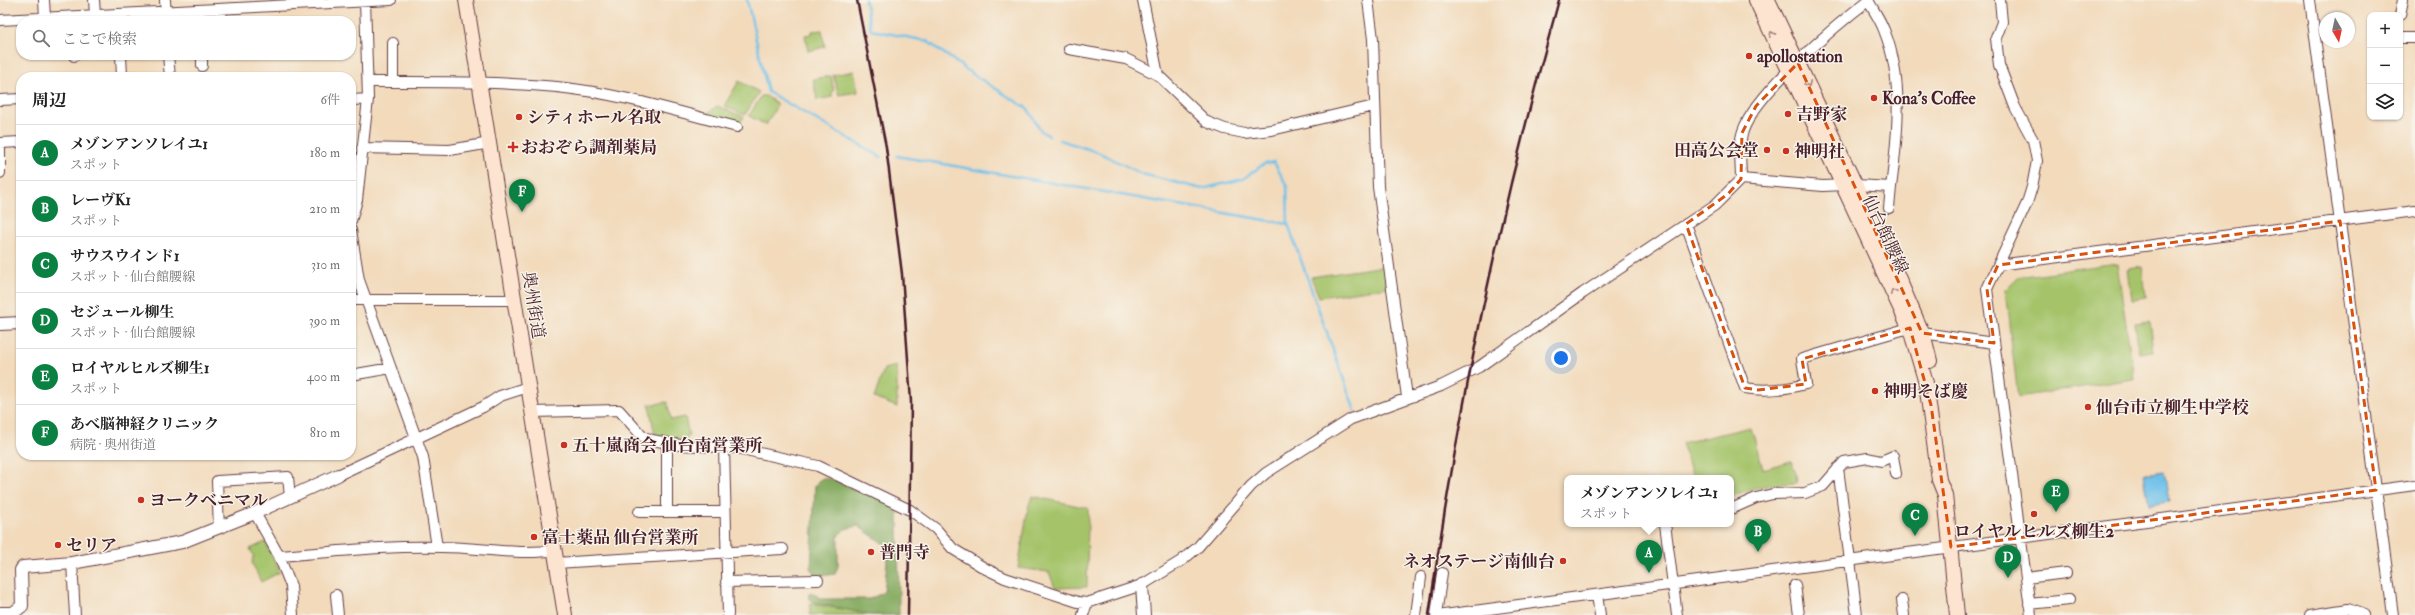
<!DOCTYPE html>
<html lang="ja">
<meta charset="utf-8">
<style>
body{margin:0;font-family:"IM FELL Double Pica","Noto Serif JP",serif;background:#f6f6f6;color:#222}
.controls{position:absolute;right:12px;top:12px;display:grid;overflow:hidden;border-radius:8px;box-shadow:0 1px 3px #0004}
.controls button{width:36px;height:36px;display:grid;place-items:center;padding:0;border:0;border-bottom:1px solid #e0e0e0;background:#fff;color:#222;font:20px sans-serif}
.compass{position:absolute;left:2319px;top:12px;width:36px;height:36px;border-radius:50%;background:#fff;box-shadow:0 1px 3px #0004;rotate:171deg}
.you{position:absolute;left:1561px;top:358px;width:14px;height:14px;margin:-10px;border:3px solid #fff;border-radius:50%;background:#1a73e8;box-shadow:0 0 0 6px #1a73e833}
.badge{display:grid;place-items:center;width:26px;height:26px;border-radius:50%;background:#0b8043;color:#fff;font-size:13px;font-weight:700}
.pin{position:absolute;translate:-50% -33px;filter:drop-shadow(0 1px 2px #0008)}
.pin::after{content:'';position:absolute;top:21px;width:14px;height:12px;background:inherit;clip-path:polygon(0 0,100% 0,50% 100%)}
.popup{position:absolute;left:1564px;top:475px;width:170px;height:52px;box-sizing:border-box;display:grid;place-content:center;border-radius:8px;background:#fff;filter:drop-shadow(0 1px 3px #0005);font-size:13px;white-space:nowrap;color:#767676}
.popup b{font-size:15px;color:#222}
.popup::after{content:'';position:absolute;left:50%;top:100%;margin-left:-8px;border:8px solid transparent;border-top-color:#fff}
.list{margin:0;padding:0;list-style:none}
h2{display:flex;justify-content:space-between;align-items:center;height:52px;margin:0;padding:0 16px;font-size:17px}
h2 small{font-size:13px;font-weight:400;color:#767676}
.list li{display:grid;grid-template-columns:26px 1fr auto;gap:12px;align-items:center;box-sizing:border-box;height:56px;padding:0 16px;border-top:1px solid #e0e0e0}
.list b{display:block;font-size:15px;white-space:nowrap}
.list p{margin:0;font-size:13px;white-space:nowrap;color:#767676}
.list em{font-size:13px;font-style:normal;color:#767676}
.icon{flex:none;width:22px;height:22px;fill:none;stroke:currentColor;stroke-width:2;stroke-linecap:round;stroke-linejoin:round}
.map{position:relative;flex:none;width:2415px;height:615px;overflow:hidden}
.search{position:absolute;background:#fff;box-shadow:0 1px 3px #0004;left:16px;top:16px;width:340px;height:44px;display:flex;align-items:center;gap:10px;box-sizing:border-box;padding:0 14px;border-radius:16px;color:#767676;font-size:15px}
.panel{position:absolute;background:#fff;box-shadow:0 1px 3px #0004;left:16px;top:72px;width:340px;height:388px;border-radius:16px}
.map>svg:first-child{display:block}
.green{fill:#a5c46b;stroke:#78724b}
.forest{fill:#84aa5f;stroke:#676445}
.water{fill:#6ec1ea;stroke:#5c708a}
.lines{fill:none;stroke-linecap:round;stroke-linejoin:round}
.stream{stroke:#6ec1ea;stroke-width:2.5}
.minor-casing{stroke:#633b41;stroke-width:12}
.tertiary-casing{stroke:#633b41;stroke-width:14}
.secondary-casing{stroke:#633b41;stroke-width:16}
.minor{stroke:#fff;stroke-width:10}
.tertiary{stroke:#fff;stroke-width:12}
.secondary{stroke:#fde4d0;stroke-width:14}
.rail{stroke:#4a1f2b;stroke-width:2.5}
.oneway{stroke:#a4827e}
.marked{fill:none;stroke:#d8530f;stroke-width:3;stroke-dasharray:8 5;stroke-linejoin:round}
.poi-dot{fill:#c8321e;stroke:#f7f3e8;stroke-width:1.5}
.labels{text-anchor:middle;stroke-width:3;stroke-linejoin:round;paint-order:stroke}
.poi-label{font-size:17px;font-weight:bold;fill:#4a1f2b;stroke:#f7f3e8;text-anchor:start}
.street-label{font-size:17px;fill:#4a1f2b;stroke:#f7f3e8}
</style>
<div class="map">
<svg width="2415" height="615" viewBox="0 0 2415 615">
<rect width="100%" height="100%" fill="#f7f3e8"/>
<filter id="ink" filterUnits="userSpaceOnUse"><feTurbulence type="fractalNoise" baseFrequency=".025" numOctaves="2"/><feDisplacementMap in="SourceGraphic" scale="8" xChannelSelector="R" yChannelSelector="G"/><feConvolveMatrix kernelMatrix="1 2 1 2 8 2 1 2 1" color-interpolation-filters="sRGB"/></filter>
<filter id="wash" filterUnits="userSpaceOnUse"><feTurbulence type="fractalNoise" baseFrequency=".012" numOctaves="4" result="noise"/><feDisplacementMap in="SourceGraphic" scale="16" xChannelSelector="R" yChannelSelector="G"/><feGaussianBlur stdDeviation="0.9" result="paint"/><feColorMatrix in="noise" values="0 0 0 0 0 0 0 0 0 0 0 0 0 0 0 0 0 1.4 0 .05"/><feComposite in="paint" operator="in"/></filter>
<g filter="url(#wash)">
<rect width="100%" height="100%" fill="#f2dabb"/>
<path class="green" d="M822 30 825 47 808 51 805 35 812 34V31Z
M854 71 858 92 839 95 833 75Z
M831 76 834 91 832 92V97L817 100 813 79Z
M739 81 759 92 745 115 724 106Z
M761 96H766L778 104 766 125 749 116Z
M717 106 744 117 739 124 706 114Z
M2117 263 2134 379 2018 397 2005 290 2018 277Z
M1385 266 1388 287 1319 297 1311 277Z
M2142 267 2146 297 2132 299 2128 269Z
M2149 321 2153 351 2139 353 2135 323Z
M897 366V407L874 398 884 369Z
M667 402 671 420 685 417 689 436 687 437V440L666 439 655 435 649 405Z
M1751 427 1763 469 1791 461 1796 473 1797 483C1772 484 1754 486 1731 497V478H1693L1682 443Z
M1032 496 1088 508 1087 587 1055 588 1049 572 1018 568 1028 508Z
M265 542 280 572 261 582 252 563 254 556 250 549Z
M810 604 882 615H810Z"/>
<path class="forest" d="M823 478 834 480 893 505 898 511 899 615H872L815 603 808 598 811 592 822 599H870L884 592 888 553 884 544 858 526 845 529 838 536V566L835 574 820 576 814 574 811 569 815 486 818 481Z"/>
<path class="water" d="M2164 471 2169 502 2149 505 2144 474Z"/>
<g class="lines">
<path class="stream" d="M747 0 768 92 881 157
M865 0 871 30 927 41 971 73 1028 109 1040 130 1049 136
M1060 140 1100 153 1142 174 1202 189 1243 179 1264 164 1274 162 1287 186 1288 224
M897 156 1288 224 1355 411"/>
</g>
</g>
<g filter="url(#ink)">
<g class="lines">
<g class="minor-casing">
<path id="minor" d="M44 0 45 18
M94 0 95 15
M165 0 166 21
M1143 0 1158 75
M1368 0 1373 39 1378 187 1407 397
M2000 0 2002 22 1996 38 1999 65 2015 107 2033 140 2037 161 2032 187 2027 203 1987 289 2031 615
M2310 0 2393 615
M221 9 222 21
M199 10 200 21
M2400 15 2403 0
M0 20 391 0
M2400 38H2415
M393 43V82
M1069 49 1126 59 1158 75 1207 122 1225 129 1244 133 1272 130 1374 106
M74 55V56
M121 55 122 77
M168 55 170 77
M202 55V66
M369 82C432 82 494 81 557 87 618 93 678 112 737 127
M0 100 21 99
M351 100 368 99
M0 143 21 142
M0 145V173
M362 148 450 150 490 143
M1741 179 1823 186 1844 185
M1856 185 1891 187C1898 135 1904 79 1884 30 1880 19 1873 10 1868 0
M1889 208 1891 187
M351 221 357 200 368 99 365 0
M1686 224 1745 388C1766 392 1786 389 1806 384L1802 359 1909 328
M351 230 359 280 423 457 437 547
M1998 265 2415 211
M351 300H515
M1922 333 1994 343
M351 375 391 368
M532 412 619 410 642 436 652 440 680 445 737 448 818 466 910 510 936 529 953 549 986 569 1005 578 1078 602 1087 603 1142 585 1181 561 1197 548 1251 486 1266 473 1351 419 1441 386 1479 367 1583 293 1715 205 1741 179C1741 164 1738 145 1743 131 1755 94 1836 25 1869 0
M667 443V512
M724 446 728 615
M1838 468 1857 615
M338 475 483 407 500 396 528 387
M1731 509 1756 498 1773 494 1805 493 1823 486 1844 462 1868 458 1881 461 1893 456 1896 474
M639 512H724
M255 513 279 556 291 586 293 615
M1665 524 1677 615
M219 528 217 481 288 477 290 497
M279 556C333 552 388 545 442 547 479 547 518 556 555 550
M72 563 75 615
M556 563 783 549
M2026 578 2066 573
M726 582 818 580
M1795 585 1799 615
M336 595 338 615
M1597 595 1600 615
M1902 600 1904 615
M2029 604 2069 600
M1083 615 1087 603
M1416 615 1421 577
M1436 615 1442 573
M1444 615 2415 485
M2310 615 2348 609 2364 615"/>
</g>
<g class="tertiary-casing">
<path id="tertiary" d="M0 324 21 323
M1142 585 1144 615
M0 613H13L22 606 21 570 23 567 72 563 182 542 255 513 338 475"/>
</g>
<g class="secondary-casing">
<path id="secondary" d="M466 0 565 615
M1756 0 1910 329 1926 383 1939 480 1945 495 1957 615
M1768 0 1889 256 1924 337 1930 361"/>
</g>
<use href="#minor" class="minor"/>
<use href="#tertiary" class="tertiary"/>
<use href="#secondary" class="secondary"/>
<path class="rail" d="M857 0 886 147 902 274 911 402 908 615
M1429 615C1458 408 1502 201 1559 0"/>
</g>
<defs><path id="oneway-chevron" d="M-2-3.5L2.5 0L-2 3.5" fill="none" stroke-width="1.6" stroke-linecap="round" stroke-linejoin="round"/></defs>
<g class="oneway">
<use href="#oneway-chevron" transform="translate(1772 34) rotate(-116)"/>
<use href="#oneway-chevron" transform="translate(1808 84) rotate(65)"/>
<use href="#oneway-chevron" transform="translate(1893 292) rotate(-115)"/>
</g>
</g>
<path class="marked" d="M1798 63 1922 333 1994 343 1987 289 1998 265 2340 221 2376 490 1951 547 1931 405 1910 328 1802 359 1806 384 1758 390 1745 388 1686 224 1728 194 1741 179 1742 133 1756 106Z"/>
<g class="poi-dot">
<circle cx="1749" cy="56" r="4"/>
<circle cx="1874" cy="98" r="4"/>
<circle cx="1788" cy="114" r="4"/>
<circle cx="519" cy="117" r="4"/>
<path d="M511 141h4v4h4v4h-4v4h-4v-4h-4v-4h4z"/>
<circle cx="1767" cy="150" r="4"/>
<circle cx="1786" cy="151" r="4"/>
<circle cx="1875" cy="391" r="4"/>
<circle cx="2088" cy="407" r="4"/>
<circle cx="564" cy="445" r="4"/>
<circle cx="141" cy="500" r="4"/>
<circle cx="2034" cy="514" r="4"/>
<circle cx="534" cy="537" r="4"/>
<circle cx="58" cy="545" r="4"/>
<circle cx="871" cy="552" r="4"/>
<circle cx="1563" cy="561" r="4"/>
</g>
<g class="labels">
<g class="poi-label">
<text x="1757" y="62">apollostation</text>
<text x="1882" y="104">Kona's Coffee</text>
<text x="1796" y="120">吉野家</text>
<text x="527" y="123">シティホール名取</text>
<text x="521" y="153">おおぞら調剤薬局</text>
<text x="1759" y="156" text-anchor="end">田高公会堂</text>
<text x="1794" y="157">神明社</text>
<text x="1883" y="397">神明そば慶</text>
<text x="2096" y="413">仙台市立柳生中学校</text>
<text x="572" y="451">五十嵐商会 仙台南営業所</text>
<text x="149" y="506">ヨークベニマル</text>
<text x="2034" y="537" text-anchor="middle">ロイヤルヒルズ柳生2</text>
<text x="542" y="543">富士薬品 仙台営業所</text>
<text x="66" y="551">セリア</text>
<text x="879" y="558">普門寺</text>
<text x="1555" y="567" text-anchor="end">ネオステージ南仙台</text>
</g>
<g class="street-label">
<text transform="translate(1886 234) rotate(65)" y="6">仙台館腰線</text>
<text transform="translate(534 305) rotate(81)" y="6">奥州街道</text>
</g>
</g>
</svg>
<div class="controls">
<button>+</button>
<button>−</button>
<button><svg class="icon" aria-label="layers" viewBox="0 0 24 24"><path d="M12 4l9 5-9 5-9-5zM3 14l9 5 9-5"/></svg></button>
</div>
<svg class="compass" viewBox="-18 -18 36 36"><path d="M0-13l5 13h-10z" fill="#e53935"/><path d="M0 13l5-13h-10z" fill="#767676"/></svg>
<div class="you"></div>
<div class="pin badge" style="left:1649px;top:573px">A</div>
<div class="popup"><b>メゾンアンソレイユ1</b>スポット</div>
<div class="pin badge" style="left:1758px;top:552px">B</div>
<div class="pin badge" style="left:1915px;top:536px">C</div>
<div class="pin badge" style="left:2008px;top:578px">D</div>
<div class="pin badge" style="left:2056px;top:512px">E</div>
<div class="pin badge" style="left:522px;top:212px">F</div>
<div class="search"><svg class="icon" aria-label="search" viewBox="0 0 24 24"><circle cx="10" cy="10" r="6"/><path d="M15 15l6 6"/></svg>ここで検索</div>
<section class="panel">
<h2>周辺<small>6件</small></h2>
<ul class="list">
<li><span class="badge">A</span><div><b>メゾンアンソレイユ1</b><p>スポット</p></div><em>180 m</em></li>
<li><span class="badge">B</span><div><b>レーヴK1</b><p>スポット</p></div><em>210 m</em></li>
<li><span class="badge">C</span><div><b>サウスウインド1</b><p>スポット · 仙台館腰線</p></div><em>310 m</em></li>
<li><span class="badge">D</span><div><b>セジュール柳生</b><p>スポット · 仙台館腰線</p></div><em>390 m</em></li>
<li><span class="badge">E</span><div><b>ロイヤルヒルズ柳生1</b><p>スポット</p></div><em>400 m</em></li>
<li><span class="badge">F</span><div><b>あべ脳神経クリニック</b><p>病院 · 奥州街道</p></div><em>810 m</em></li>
</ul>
</section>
</div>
